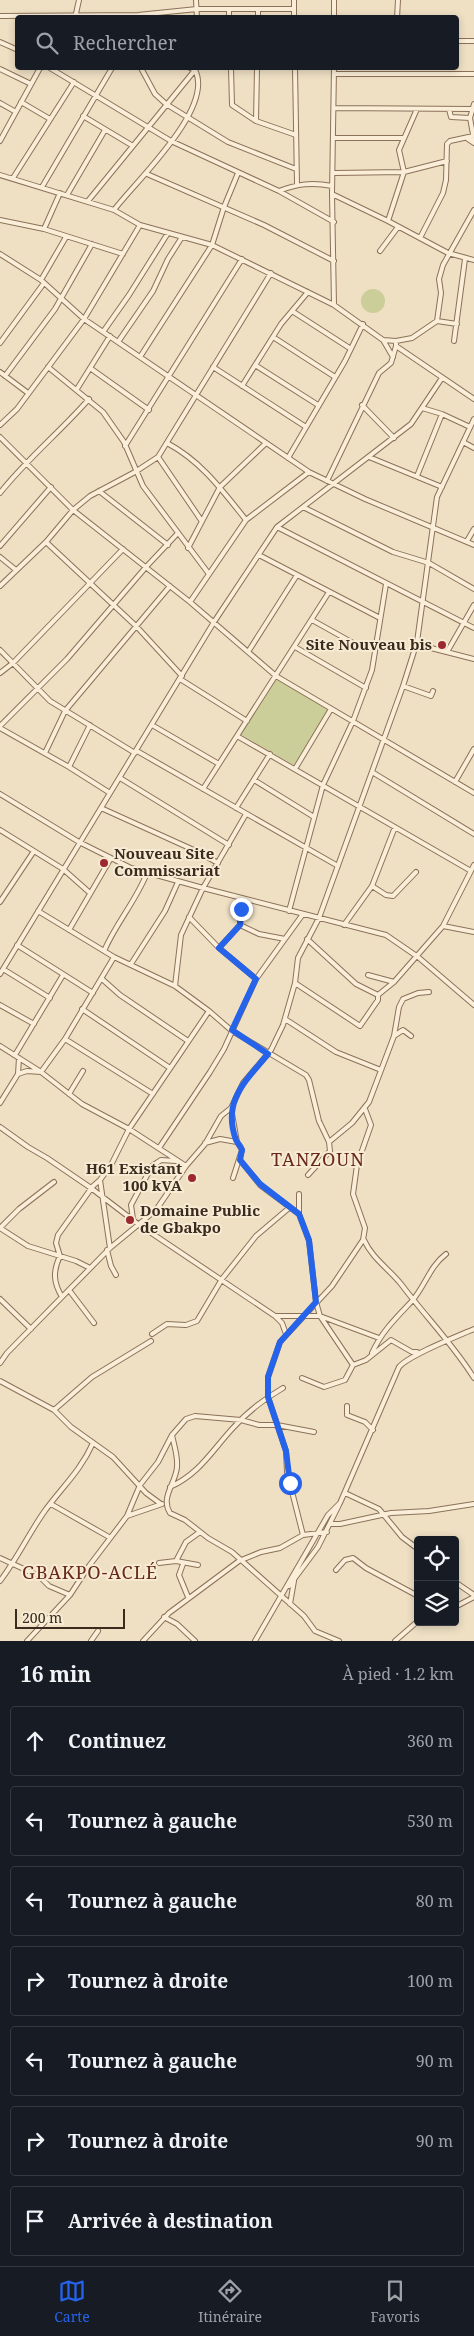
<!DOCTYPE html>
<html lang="fr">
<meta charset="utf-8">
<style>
body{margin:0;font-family:"Noto Serif",serif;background:#20242c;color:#f1f3f6}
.controls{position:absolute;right:15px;bottom:15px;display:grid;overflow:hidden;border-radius:5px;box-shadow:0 2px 8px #0003}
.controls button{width:45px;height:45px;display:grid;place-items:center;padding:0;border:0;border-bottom:1px solid #363941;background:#171b24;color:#f1f3f6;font:25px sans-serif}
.scale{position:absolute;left:15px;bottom:12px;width:110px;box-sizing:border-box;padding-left:5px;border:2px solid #3b2a1e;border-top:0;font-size:14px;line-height:18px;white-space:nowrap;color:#3b2a1e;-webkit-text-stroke:4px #f7ebd4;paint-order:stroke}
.stop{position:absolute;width:15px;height:15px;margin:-11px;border:4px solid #2563eb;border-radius:50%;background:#fff}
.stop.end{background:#2563eb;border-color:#fff;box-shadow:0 1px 5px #0008}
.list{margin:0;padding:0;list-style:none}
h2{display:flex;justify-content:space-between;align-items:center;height:65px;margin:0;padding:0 20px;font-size:21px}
h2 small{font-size:16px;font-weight:400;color:#9ea1a6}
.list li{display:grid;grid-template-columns:32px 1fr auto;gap:15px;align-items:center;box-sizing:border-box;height:70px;margin:0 10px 10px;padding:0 10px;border:1px solid #363941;border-radius:5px}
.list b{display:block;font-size:19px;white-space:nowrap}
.list em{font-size:16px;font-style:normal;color:#9ea1a6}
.icon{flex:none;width:28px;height:28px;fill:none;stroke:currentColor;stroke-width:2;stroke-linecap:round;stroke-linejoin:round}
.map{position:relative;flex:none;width:474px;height:1641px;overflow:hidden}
.search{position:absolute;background:#171b24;box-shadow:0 2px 8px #0003;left:15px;right:15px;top:15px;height:55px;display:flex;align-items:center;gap:12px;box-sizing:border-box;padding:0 18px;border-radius:5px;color:#9ea1a6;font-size:19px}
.sheet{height:625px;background:#171b24}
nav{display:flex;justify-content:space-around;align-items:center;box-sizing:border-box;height:70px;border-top:1px solid #363941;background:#171b24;font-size:14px;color:#9ea1a6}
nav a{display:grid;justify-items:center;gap:2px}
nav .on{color:#2563eb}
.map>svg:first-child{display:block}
.green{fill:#cbce98}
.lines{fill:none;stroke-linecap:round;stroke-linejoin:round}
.minor-casing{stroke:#8b715a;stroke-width:6}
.minor{stroke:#faeed8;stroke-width:4}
.route{stroke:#2563eb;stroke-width:6}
.poi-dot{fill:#9c2830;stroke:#f7ebd4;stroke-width:2}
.labels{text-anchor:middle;stroke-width:4;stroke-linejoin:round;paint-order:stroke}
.poi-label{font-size:15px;font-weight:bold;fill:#3b2a1e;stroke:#f7ebd4;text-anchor:end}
.quarter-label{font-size:18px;letter-spacing:1px;fill:#68281c;stroke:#f7ebd4}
</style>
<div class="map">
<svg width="474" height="1641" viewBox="0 0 474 1641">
<rect width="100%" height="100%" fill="#efe0c4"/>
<path class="green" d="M361 301a12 12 0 1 1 24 0a12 12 0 1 1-24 0Z
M276 678 328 709 294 765 240 734Z"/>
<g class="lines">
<g class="minor-casing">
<path id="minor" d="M196 0 197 18
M294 0V18
M334 0V18
M229 9V18
M0 16 138 15 197 9H294
M75 18 79 0
M258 18V9
M397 18 398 0
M456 41H474
M0 42 18 50
M50 68 171 141 279 191 334 222
M141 68 155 94 166 104 228 142 296 169
M231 68 232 105 256 121 296 135
M295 68 297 184
M334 68 332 194 388 221 448 253 474 260
M0 69 31 84
M334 74H474
M21 102 50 119
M0 103 16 112
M474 104 470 118 474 140
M334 108 472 109
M449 109 451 117 470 118
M83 116 133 146
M256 121 257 68
M334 138H403
M468 139 474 143
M0 141 40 68
M334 173 404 172 447 161
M147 174 264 225 334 261
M0 175 114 210 140 225 212 245 334 305 383 340 396 341V346L474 399
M13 178 74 82
M42 187 112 68
M279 191C297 184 312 182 332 186
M332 194 334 305
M67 195 105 130
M88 201 195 70
M114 210C136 181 215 108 195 70L190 68
M0 220 44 229 123 254
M388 221 404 172 399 150 417 109
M44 229 60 193
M420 238 443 193 446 180 447 144 450 141 473 136
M380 251 398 227
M0 254 41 280 84 319 309 472 365 499 474 545
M41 280 66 237
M292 311 351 349
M437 321 441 293 439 279 443 265 474 210
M103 332 129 295 168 233
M273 337 335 377
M383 340 393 357
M396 341 412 338 437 321 457 324
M454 341 465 259
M118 342 153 291 168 259 182 237
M0 343 44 283
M140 357 212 245 224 207 238 173
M255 365 318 405
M48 367 103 412 124 442 143 486 209 574
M213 367 306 427
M90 368 149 410
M0 372 28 393
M5 376 55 309 92 244
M242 386 281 324 308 292
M77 389 110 336
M362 405 394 438
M422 408 442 414 470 427
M0 425 17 409 84 319 140 225
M0 437 73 510 190 602 276 676 474 793
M463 442 474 448
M167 443C201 461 222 490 246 520
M125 446 242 259
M158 457 201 520
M369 457 442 487
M288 458 345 361 363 324
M417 476 442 414
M327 481 379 373 391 363 396 346
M99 491 168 545
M0 493C27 459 60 432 89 399
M303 507 393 552 429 563 474 589
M277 527 474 628
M467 541 474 529
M46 542 137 627 182 676
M0 546 51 487
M188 548 220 487 266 443
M259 555 380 618
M0 557 16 570
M0 586 46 542 73 510 90 496 135 472 158 457 271 273
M190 602 246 520 309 472
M312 620 355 644
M417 642 431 648 474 659
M295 647 366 688
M0 650 50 701 135 753
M248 652 297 575
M447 652 474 605
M0 673 13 663 123 549
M180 679 247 721
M403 686 431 696 433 691
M152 725 219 764
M0 726 67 659 146 567 178 533
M0 728 69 767 110 793
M237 736 471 871
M137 751 338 866
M45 753 65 711 170 586
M69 767 90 725
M295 769 331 709
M372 772 474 834
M120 778 229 845
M254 780 314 817
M455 782 474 749
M203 789 329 592
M0 794 79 842 131 868 203 888 386 935 418 957 474 1005
M101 808 196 851 218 863
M236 808 270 754
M0 830 63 869 90 893
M372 886 386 895 393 896 416 872
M243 899 240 925 259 934 285 939
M0 902 34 851
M38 911 114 957 175 986 209 1011 129 1129 111 1165 100 1180 110 1248
M289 911 323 785 353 721 372 670 386 584
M189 917 219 948
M240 925 219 948 256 979
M344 925 372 886 395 827
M443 926 474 932
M69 930 111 858
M307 939 356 984 378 995 394 982 443 926 474 865
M17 945 93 993
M104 951C116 923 136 901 147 873
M131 964 165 911 178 882
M3 969 50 998
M0 974 214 622 277 527 411 424 442 378
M368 975 394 982
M102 979 120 995 188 1041
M295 983 360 1026 378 1000V995
M175 986 181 935 203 888 246 814
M0 1005 34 1024
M82 1009 170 1068
M209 1011 232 1031 306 1075 309 1080 319 1121 329 1142 330 1151 308 1175
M285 1019 336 1052 381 1070
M394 1036 403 1030 411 1036
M65 1039 153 1094
M0 1046 41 1072 82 1104 129 1129 186 1166
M15 1055 63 975
M18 1074 27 1071 41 1072 65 1039 114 957
M69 1094 83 1071
M0 1103 18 1074 19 1058
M231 1108 237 1142 242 1150 233 1178
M0 1127 28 1147 47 1158 91 1188 138 1224 275 1316H320L379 1338
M329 1142 352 1123 369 1102 394 1036 399 1007 403 999 418 993 429 992
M205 1143 220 1139 237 1142
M159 1148 210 1072 224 1049 256 979 303 914
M240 1160 260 1185 299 1214 309 1241 316 1302 320 1316 353 1365
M299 1194V1214
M133 1219 131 1205 152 1166 161 1160 176 1161
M0 1228 28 1246 76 1261 90 1268
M0 1228 19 1209 54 1182
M364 1240C372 1258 389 1269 401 1284 425 1316 453 1344 474 1378
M107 1250 111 1266 116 1275
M69 1290 94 1323
M62 1297C53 1282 53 1271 60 1256L56 1243 58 1235 93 1186 100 1180
M0 1299 31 1329
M275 1316 282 1323 286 1334
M152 1334 167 1324 186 1325 197 1321 222 1279 256 1236 289 1208
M372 1353C382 1331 396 1318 412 1301 425 1286 430 1266 446 1254
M0 1363 7 1353 110 1248 156 1210 186 1166 205 1144 221 1116 231 1108 243 1083 271 1050 283 1025 295 983 298 958 319 918 403 686 417 642 437 497 474 419
M302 1378 324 1387 345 1380 353 1365 366 1360 391 1340 412 1352H417
M0 1381 54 1410 71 1427 113 1457 146 1493 161 1504
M347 1406V1415L365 1422 373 1430
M54 1410 92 1377 151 1341
M172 1435C174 1445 178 1456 177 1467 176 1483 160 1497 170 1513L185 1520 208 1538 232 1552 304 1616 315 1631 339 1641
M170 1487C199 1474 211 1452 232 1429 247 1412 264 1399 283 1388
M345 1493 379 1509 402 1537 418 1549
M51 1504 109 1537
M127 1516 162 1504
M331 1524H340L391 1513 429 1511 474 1504
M303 1535 287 1472 286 1451 268 1397V1377L280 1342 332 1286 363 1240 365 1228 353 1194 357 1165 371 1125 365 1109
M0 1558 39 1576 49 1586 70 1595
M176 1561 186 1542 200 1532
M159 1563 176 1561 198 1565
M183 1564 179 1575 188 1597
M336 1570 345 1560 353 1558 366 1568 418 1596
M0 1581C17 1559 28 1535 44 1512 61 1488 80 1472 93 1443
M455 1582 474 1595
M289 1586 318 1547 339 1505
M290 1604 294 1581
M455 1607 474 1597
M164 1617 177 1624 195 1641
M27 1641 70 1595 89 1566 127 1516 140 1485 158 1462 172 1435 186 1419 195 1416 241 1420 259 1425H277L314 1432
M91 1641 98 1631
M143 1641 169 1613 239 1561 261 1552 280 1548 303 1535 327 1532
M255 1641 328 1515 340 1503 399 1367C409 1355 458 1336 474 1329
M395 1641 418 1621"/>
</g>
<use href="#minor" class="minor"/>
</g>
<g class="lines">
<path class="route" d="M241 909 240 925 219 948 256 979 232 1030 268 1054C245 1082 222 1101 236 1140 238 1144 241 1146 242 1150L240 1160 260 1184 299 1214 309 1240 316 1302 280 1342 268 1377V1397L286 1451 290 1483"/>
</g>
<g class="poi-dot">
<circle cx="442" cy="645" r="5"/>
<circle cx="104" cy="863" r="5"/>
<circle cx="192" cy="1178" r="5"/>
<circle cx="130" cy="1220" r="5"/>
</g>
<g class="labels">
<g class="poi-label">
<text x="432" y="650">Site Nouveau bis</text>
<text x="114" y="859" text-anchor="start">Nouveau Site<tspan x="114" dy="17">Commissariat</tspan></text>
<text x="182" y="1174">H61 Existant<tspan x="182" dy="17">100 kVA</tspan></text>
<text x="140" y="1216" text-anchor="start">Domaine Public<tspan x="140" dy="17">de Gbakpo</tspan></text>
</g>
<g class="quarter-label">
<text x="318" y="1166">TANZOUN</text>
<text x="90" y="1579">GBAKPO-ACLÉ</text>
</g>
</g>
</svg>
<div class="controls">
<button><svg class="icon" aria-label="locate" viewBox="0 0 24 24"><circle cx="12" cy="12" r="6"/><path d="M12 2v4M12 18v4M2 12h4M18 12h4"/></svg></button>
<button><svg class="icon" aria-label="layers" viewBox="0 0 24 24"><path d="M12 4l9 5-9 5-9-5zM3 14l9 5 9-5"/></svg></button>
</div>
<div class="scale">200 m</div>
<div class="stop" style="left:290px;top:1483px"></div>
<div class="stop end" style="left:241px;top:909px"></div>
<div class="search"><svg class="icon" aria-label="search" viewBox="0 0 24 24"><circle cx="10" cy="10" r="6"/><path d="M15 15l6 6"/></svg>Rechercher</div>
</div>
<section class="sheet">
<h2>16 min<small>À pied · 1.2 km</small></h2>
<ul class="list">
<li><svg class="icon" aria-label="ahead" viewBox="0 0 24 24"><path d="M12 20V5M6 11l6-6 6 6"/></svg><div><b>Continuez</b></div><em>360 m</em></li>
<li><svg class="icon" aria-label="left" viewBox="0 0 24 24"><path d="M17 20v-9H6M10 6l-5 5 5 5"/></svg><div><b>Tournez à gauche</b></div><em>530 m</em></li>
<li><svg class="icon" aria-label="left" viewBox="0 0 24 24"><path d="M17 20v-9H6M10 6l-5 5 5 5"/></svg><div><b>Tournez à gauche</b></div><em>80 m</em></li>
<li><svg class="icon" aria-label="right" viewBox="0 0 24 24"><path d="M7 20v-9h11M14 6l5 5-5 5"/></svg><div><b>Tournez à droite</b></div><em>100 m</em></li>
<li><svg class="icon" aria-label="left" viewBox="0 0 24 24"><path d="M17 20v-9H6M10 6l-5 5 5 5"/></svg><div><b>Tournez à gauche</b></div><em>90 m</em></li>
<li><svg class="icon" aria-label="right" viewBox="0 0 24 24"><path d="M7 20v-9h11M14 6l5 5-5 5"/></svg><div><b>Tournez à droite</b></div><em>90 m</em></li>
<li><svg class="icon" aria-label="arrive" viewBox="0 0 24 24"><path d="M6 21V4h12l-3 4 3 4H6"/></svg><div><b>Arrivée à destination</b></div></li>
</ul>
</section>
<nav>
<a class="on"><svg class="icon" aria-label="map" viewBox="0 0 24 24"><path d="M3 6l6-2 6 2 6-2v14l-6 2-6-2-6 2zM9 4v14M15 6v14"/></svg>Carte</a>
<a><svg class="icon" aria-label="directions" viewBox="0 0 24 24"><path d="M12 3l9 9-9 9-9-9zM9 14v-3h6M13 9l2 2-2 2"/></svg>Itinéraire</a>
<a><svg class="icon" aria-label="saved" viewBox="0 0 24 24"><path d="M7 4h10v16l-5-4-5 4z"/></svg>Favoris</a>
</nav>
